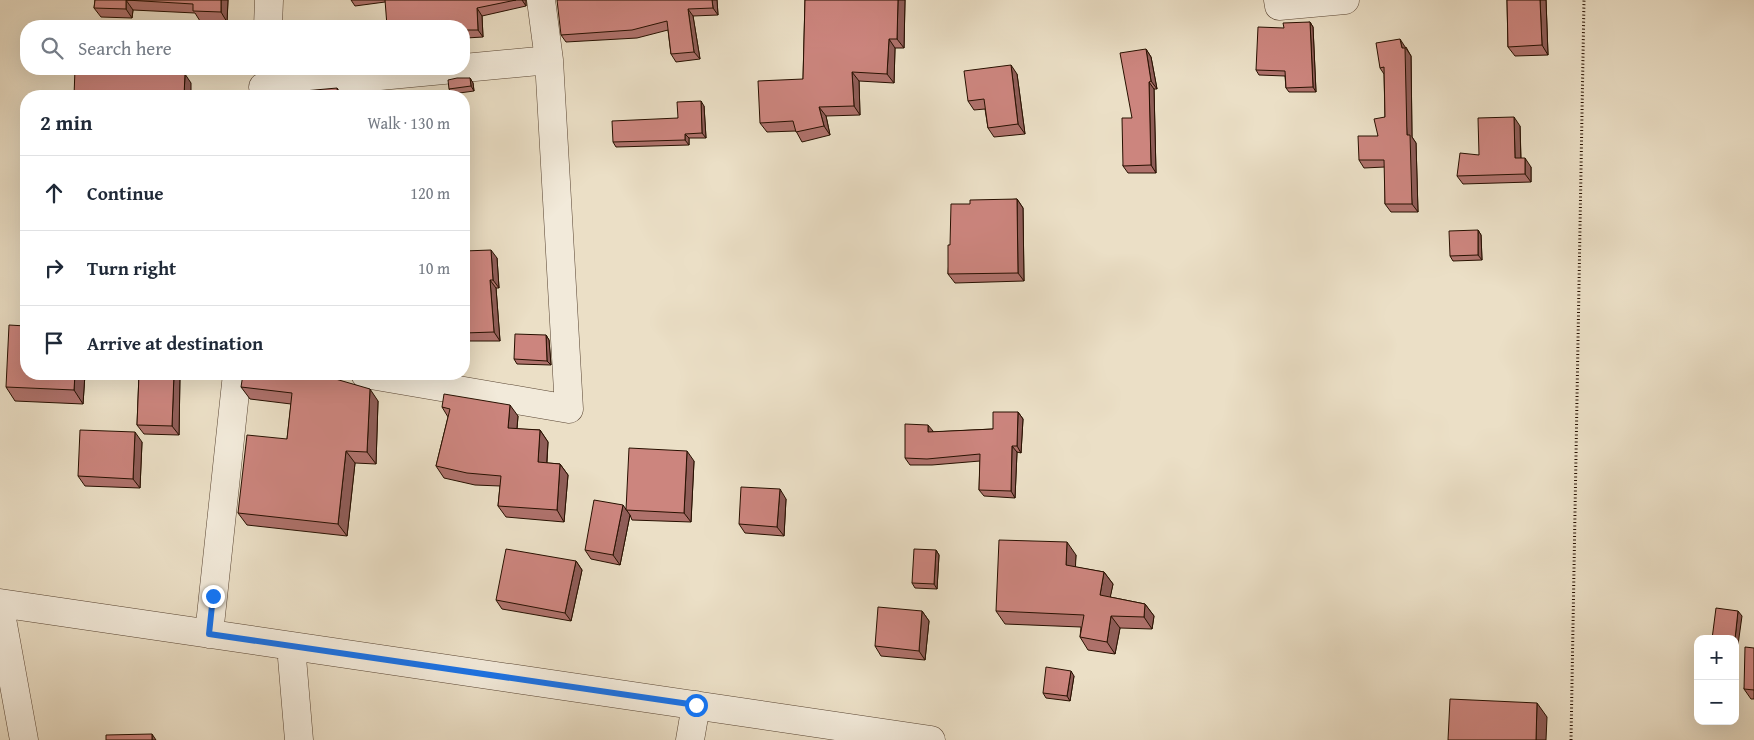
<!DOCTYPE html>
<meta charset="utf-8">
<style>
body{margin:0;font-family:"Gentium Book Plus",serif;background:#f6f6f7;color:#1f2937}
.controls{position:absolute;right:15px;bottom:15px;display:grid;overflow:hidden;border-radius:10px;box-shadow:0 5px 20px #0002}
.controls button{width:45px;height:45px;display:grid;place-items:center;padding:0;border:0;border-bottom:1px solid #e0e1e3;background:#fff;color:#1f2937;font:25px sans-serif}
.stop{position:absolute;width:15px;height:15px;margin:-11px;border:4px solid #1a73e8;border-radius:50%;background:#fff}
.stop.end{background:#1a73e8;border-color:#fff;box-shadow:0 1px 5px #0008}
.list{margin:0;padding:0;list-style:none}
h2{display:flex;justify-content:space-between;align-items:center;height:65px;margin:0;padding:0 20px;font-size:21px}
h2 small{font-size:16px;font-weight:400;color:#747a83}
.list li{display:grid;grid-template-columns:32px 1fr auto;gap:15px;align-items:center;box-sizing:border-box;height:75px;padding:0 20px;border-top:1px solid #e0e1e3}
.list b{display:block;font-size:19px;white-space:nowrap}
.list em{font-size:16px;font-style:normal;color:#747a83}
.icon{flex:none;width:28px;height:28px;fill:none;stroke:currentColor;stroke-width:2;stroke-linecap:round;stroke-linejoin:round}
.map{position:relative;flex:none;width:1754px;height:740px;overflow:hidden}
.search{position:absolute;background:#fff;box-shadow:0 5px 20px #0002;left:20px;top:20px;width:450px;height:55px;display:flex;align-items:center;gap:12px;box-sizing:border-box;padding:0 18px;border-radius:20px;color:#747a83;font-size:19px}
.panel{position:absolute;background:#fff;box-shadow:0 5px 20px #0002;left:20px;top:90px;width:450px;height:290px;border-radius:20px}
.map>svg:first-child{display:block}
.lines{fill:none;stroke-linecap:round;stroke-linejoin:round}
.minor-casing{stroke:#584432;stroke-width:29}
.path{stroke:#271000;stroke-width:3;stroke-dasharray:1 2.5;stroke-linecap:butt}
.minor{stroke:#f2eada;stroke-width:28}
.wall{fill:#af726c;stroke:#271000}
.shaded-wall{fill:#8f5d58;stroke:#271000}
.building{fill:#cc857e;stroke:#271000}
.route{stroke:#1a73e8;stroke-width:6}
</style>
<div class="map">
<svg width="1754" height="740" viewBox="0 0 1754 740">
<rect width="100%" height="100%" fill="#ebdfc6"/>
<filter id="stains"><feTurbulence type="fractalNoise" baseFrequency=".004" numOctaves="4"/><feColorMatrix values="0 0 0 0 .2 0 0 0 0 .09 0 0 0 0 .02 0 0 0 .5 -.17"/></filter>
<radialGradient id="worn" r=".72"><stop offset=".6" stop-color="#630" stop-opacity="0"/><stop offset="1" stop-color="#630" stop-opacity=".3"/></radialGradient>
<g class="lines">
<g class="minor-casing">
<path id="minor" d="M1278 0 1279 6 1345 0
M268 26 269 0
M464 68 549 60
M263 87 454 69
M365 374 569 409 549 60 541 0
M0 603 931 740
M0 608 24 740
M209 634 237 374
M291 646 299 740
M690 740 696 705"/>
</g>
<path class="path" d="M1571 740 1584 0"/>
<use href="#minor" class="minor"/>
</g>
<path class="wall" d="M95 0H228L227 22 200 21 195 13 133 10 132 18 101 17 94 8Z
M351 0H526V6L482 16 483 37 466 38 469 52 464 53V26L385 2 355 6Z
M717 0 718 15 693 16 700 59 676 62 671 54 668 30 637 38 566 42 561 35Z
M805 0H905L904 48H895L894 83 859 81 860 115 826 116 830 135 802 142 796 131 767 132 760 123 803 79Z
M1507 0H1546L1548 55 1515 56 1508 47Z
M1310 22 1313 27 1316 92H1289L1286 88 1285 76 1259 75 1256 70 1284 28Z
M1406 47 1411 56 1412 137 1416 143 1418 212H1391L1385 204V167L1364 168 1359 160 1378 136 1385 117 1384 74 1380 68Z
M1146 49 1151 57 1157 89H1154L1156 173H1128L1123 166Z
M1017 74 1025 134 994 137 988 128 985 109 974 110 968 101Z
M470 78 473 83 474 91 452 94 449 89Z
M704 106 706 138H689V145L616 147 613 142 678 118Z
M1520 126 1521 158 1531 167V182L1463 184 1457 176 1479 155Z
M1017 199 1023 208 1024 281 955 283 948 274 950 245 970 204Z
M1478 230 1481 235 1482 260 1453 261 1450 256Z
M464 251 497 258 499 288H496L500 341H464Z
M546 335 549 340 551 365 517 364 514 359Z
M85 374 83 404 15 401 6 387Z
M139 374H180L179 435 144 434 137 425Z
M320 374 323 378 378 401 376 464 355 463 347 536 247 525 238 513 287 439 291 404 250 399 241 387Z
M442 407 518 416 517 429 540 430 548 442 547 463 560 464 568 475 564 522 506 517 498 506 500 486 475 485 444 478 436 466 448 417Z
M1018 412 1023 419 1021 453 1017 452 1015 498 984 496 979 490 980 461 932 465H910L905 458 933 431V432L993 429Z
M142 442 140 488 85 486 78 476Z
M694 461 691 522 632 520 630 515 620 565 591 559 585 550 626 510Z
M786 499 784 536 745 533 739 524Z
M936 550 939 555 937 589 915 588 912 583Z
M1076 555 1075 567 1104 572 1113 584 1110 597 1145 604 1154 616 1152 629 1120 628 1115 654 1088 650 1080 637 1081 627 1005 624 996 611Z
M576 561 582 570 571 621 502 609 496 600Z
M922 611 929 621 925 660 881 656 875 646Z
M1754 648V699H1751L1744 689Z
M1074 676 1070 701 1046 698 1043 693Z"/>
<path class="shaded-wall" d="M126 0 133 10 132 18 126 9Z
M221 0H228L227 22 221 12Z
M522 0H526V6Z
M712 0H717L718 15 713 8Z
M898 0H905L904 48 897 39Z
M1540 0H1546L1548 55 1542 45Z
M477 8 482 16 483 37 478 30Z
M688 9 693 16 700 59 694 52Z
M1310 22 1313 27 1316 92 1313 87Z
M464 34 466 38 469 52 464 45Z
M889 39 895 48 894 83 887 74Z
M1400 39 1411 56 1412 137 1416 143 1418 212 1412 204 1407 135 1402 48Z
M1146 49 1151 57 1157 89 1151 81Z
M1011 65 1017 74 1025 134 1018 124Z
M852 72 859 81 860 115 854 106Z
M185 74 191 83V96H184Z
M470 78 473 83 474 91 471 86Z
M1149 82 1154 89 1156 173 1151 165Z
M337 88 342 95V96H338Z
M701 101 704 106 706 138 702 133Z
M819 107 826 116 830 135 824 126Z
M1514 117 1520 126 1521 166 1515 158Z
M685 134 689 138V145L685 140Z
M1525 158 1531 167V182L1525 174Z
M1017 199 1023 208 1024 281 1018 273Z
M1478 230 1481 235 1482 260 1478 255Z
M491 250 497 258 499 288 493 280Z
M490 280 496 288 500 341 494 332Z
M546 335 549 340 551 365 547 361Z
M75 374H85L83 404 74 390Z
M174 374H180L179 435 172 426Z
M370 389 378 401 376 464 367 452Z
M510 405 518 416 516 439 508 428Z
M1018 412 1023 419 1021 453 1017 446Z
M928 425 933 431V439L928 432Z
M540 430 548 442 546 473 538 462Z
M135 432 142 442 140 488 133 479Z
M1012 446 1017 452 1015 498 1011 491Z
M346 451 355 463 347 536 338 524Z
M687 451 694 461 691 522 684 513Z
M560 464 568 475 564 522 557 510Z
M780 489 786 499 784 536 777 527Z
M623 505 630 515 620 565 613 555Z
M1067 542 1076 555 1075 577 1066 565Z
M936 550 939 555 937 589 934 584Z
M576 561 582 570 571 621 565 613Z
M1104 572 1113 584 1108 608 1100 595Z
M1145 604 1154 616 1152 629 1144 617Z
M922 611 929 621 925 660 919 651Z
M1738 611 1742 616 1737 652 1735 649V639Z
M1111 616 1120 628 1115 654 1107 642Z
M1071 671 1074 676 1070 701 1067 696Z
M1537 703 1547 717 1546 740H1536Z
M152 734 156 740H152Z"/>
<path class="building" d="M95 0H221V12L193 11V4L126 0V9L94 8Z
M385 0H516L477 8 478 30H464V26H387Z
M557 0H712L713 8 688 9 694 52 671 54 667 21 632 30 561 35Z
M805 0H898L897 39H889L887 74 852 72 854 106 819 107 824 126 796 132 793 121 760 123 758 81 803 79Z
M1507 0H1540L1542 45 1508 47Z
M1310 22 1313 87 1286 88 1285 71 1256 70 1258 27 1284 28 1283 23Z
M323 24V26H295Z
M1400 39 1402 48H1405L1407 135H1410L1412 204H1385L1384 160H1359L1358 136H1378L1374 119 1385 117 1384 67 1380 68 1376 43Z
M1146 49 1151 81 1149 82 1151 165 1123 166 1122 118H1132L1120 53Z
M1011 65 1018 124 988 128 984 99 968 101 964 71Z
M75 69 185 74 184 96H74Z
M457 78H470L471 86 449 89 448 80Z
M337 88 338 96H286V95H282V93Z
M701 101 702 133 685 134V140L613 142 612 121 678 118 677 102Z
M1514 117 1515 158H1525V174L1457 176 1460 153 1479 155 1478 118Z
M1017 199 1018 273 948 274V245H950L951 204H970V200Z
M1478 230V255L1450 256 1449 231Z
M491 250 493 280H490L494 332 464 333V251Z
M9 325 26 326V374H75L74 390 6 387Z
M515 334 546 335 547 361 514 359Z
M139 374H174L172 426 137 425Z
M243 374H320V377L332 378 370 389 367 452 346 451 338 524 238 513 247 435 287 439 292 393 241 387Z
M444 394 510 405 508 428 540 430 538 462 560 464 557 510 498 506 501 476 467 473 436 466 450 409 442 407Z
M993 412H1018L1017 446H1012L1011 491 979 490 980 454 927 459 905 458V424L928 425V432L993 429Z
M80 430 135 432 133 479 78 476Z
M629 448 687 451 684 513 626 510Z
M741 487 780 489 777 527 739 524Z
M594 500 623 505 613 555 585 550Z
M999 540 1067 542 1066 565 1104 572 1100 595 1145 604 1144 617 1111 616 1107 642 1080 637 1084 615 996 611Z
M506 549 576 561 565 613 496 600Z
M914 549 936 550 934 584 912 583Z
M878 607 922 611 919 651 875 646Z
M1716 608 1738 611 1735 639H1712Z
M1745 647 1754 648V690L1744 689Z
M1046 667 1071 671 1067 696 1043 693Z
M1450 699 1537 703 1536 740H1448Z
M152 734V740H106V735Z"/>
<g class="lines">
<path class="route" d="M213 596 209 634 696 705"/>
</g>
<rect width="100%" height="100%" filter="url(#stains)"/>
<rect width="100%" height="100%" fill="url(#worn)"/>
</svg>
<div class="controls">
<button>+</button>
<button>−</button>
</div>
<div class="stop" style="left:696px;top:705px"></div>
<div class="stop end" style="left:213px;top:596px"></div>
<div class="search"><svg class="icon" aria-label="search" viewBox="0 0 24 24"><circle cx="10" cy="10" r="6"/><path d="M15 15l6 6"/></svg>Search here</div>
<section class="panel">
<h2>2 min<small>Walk · 130 m</small></h2>
<ul class="list">
<li><svg class="icon" aria-label="ahead" viewBox="0 0 24 24"><path d="M12 20V5M6 11l6-6 6 6"/></svg><div><b>Continue</b></div><em>120 m</em></li>
<li><svg class="icon" aria-label="right" viewBox="0 0 24 24"><path d="M7 20v-9h11M14 6l5 5-5 5"/></svg><div><b>Turn right</b></div><em>10 m</em></li>
<li><svg class="icon" aria-label="arrive" viewBox="0 0 24 24"><path d="M6 21V4h12l-3 4 3 4H6"/></svg><div><b>Arrive at destination</b></div></li>
</ul>
</section>
</div>
